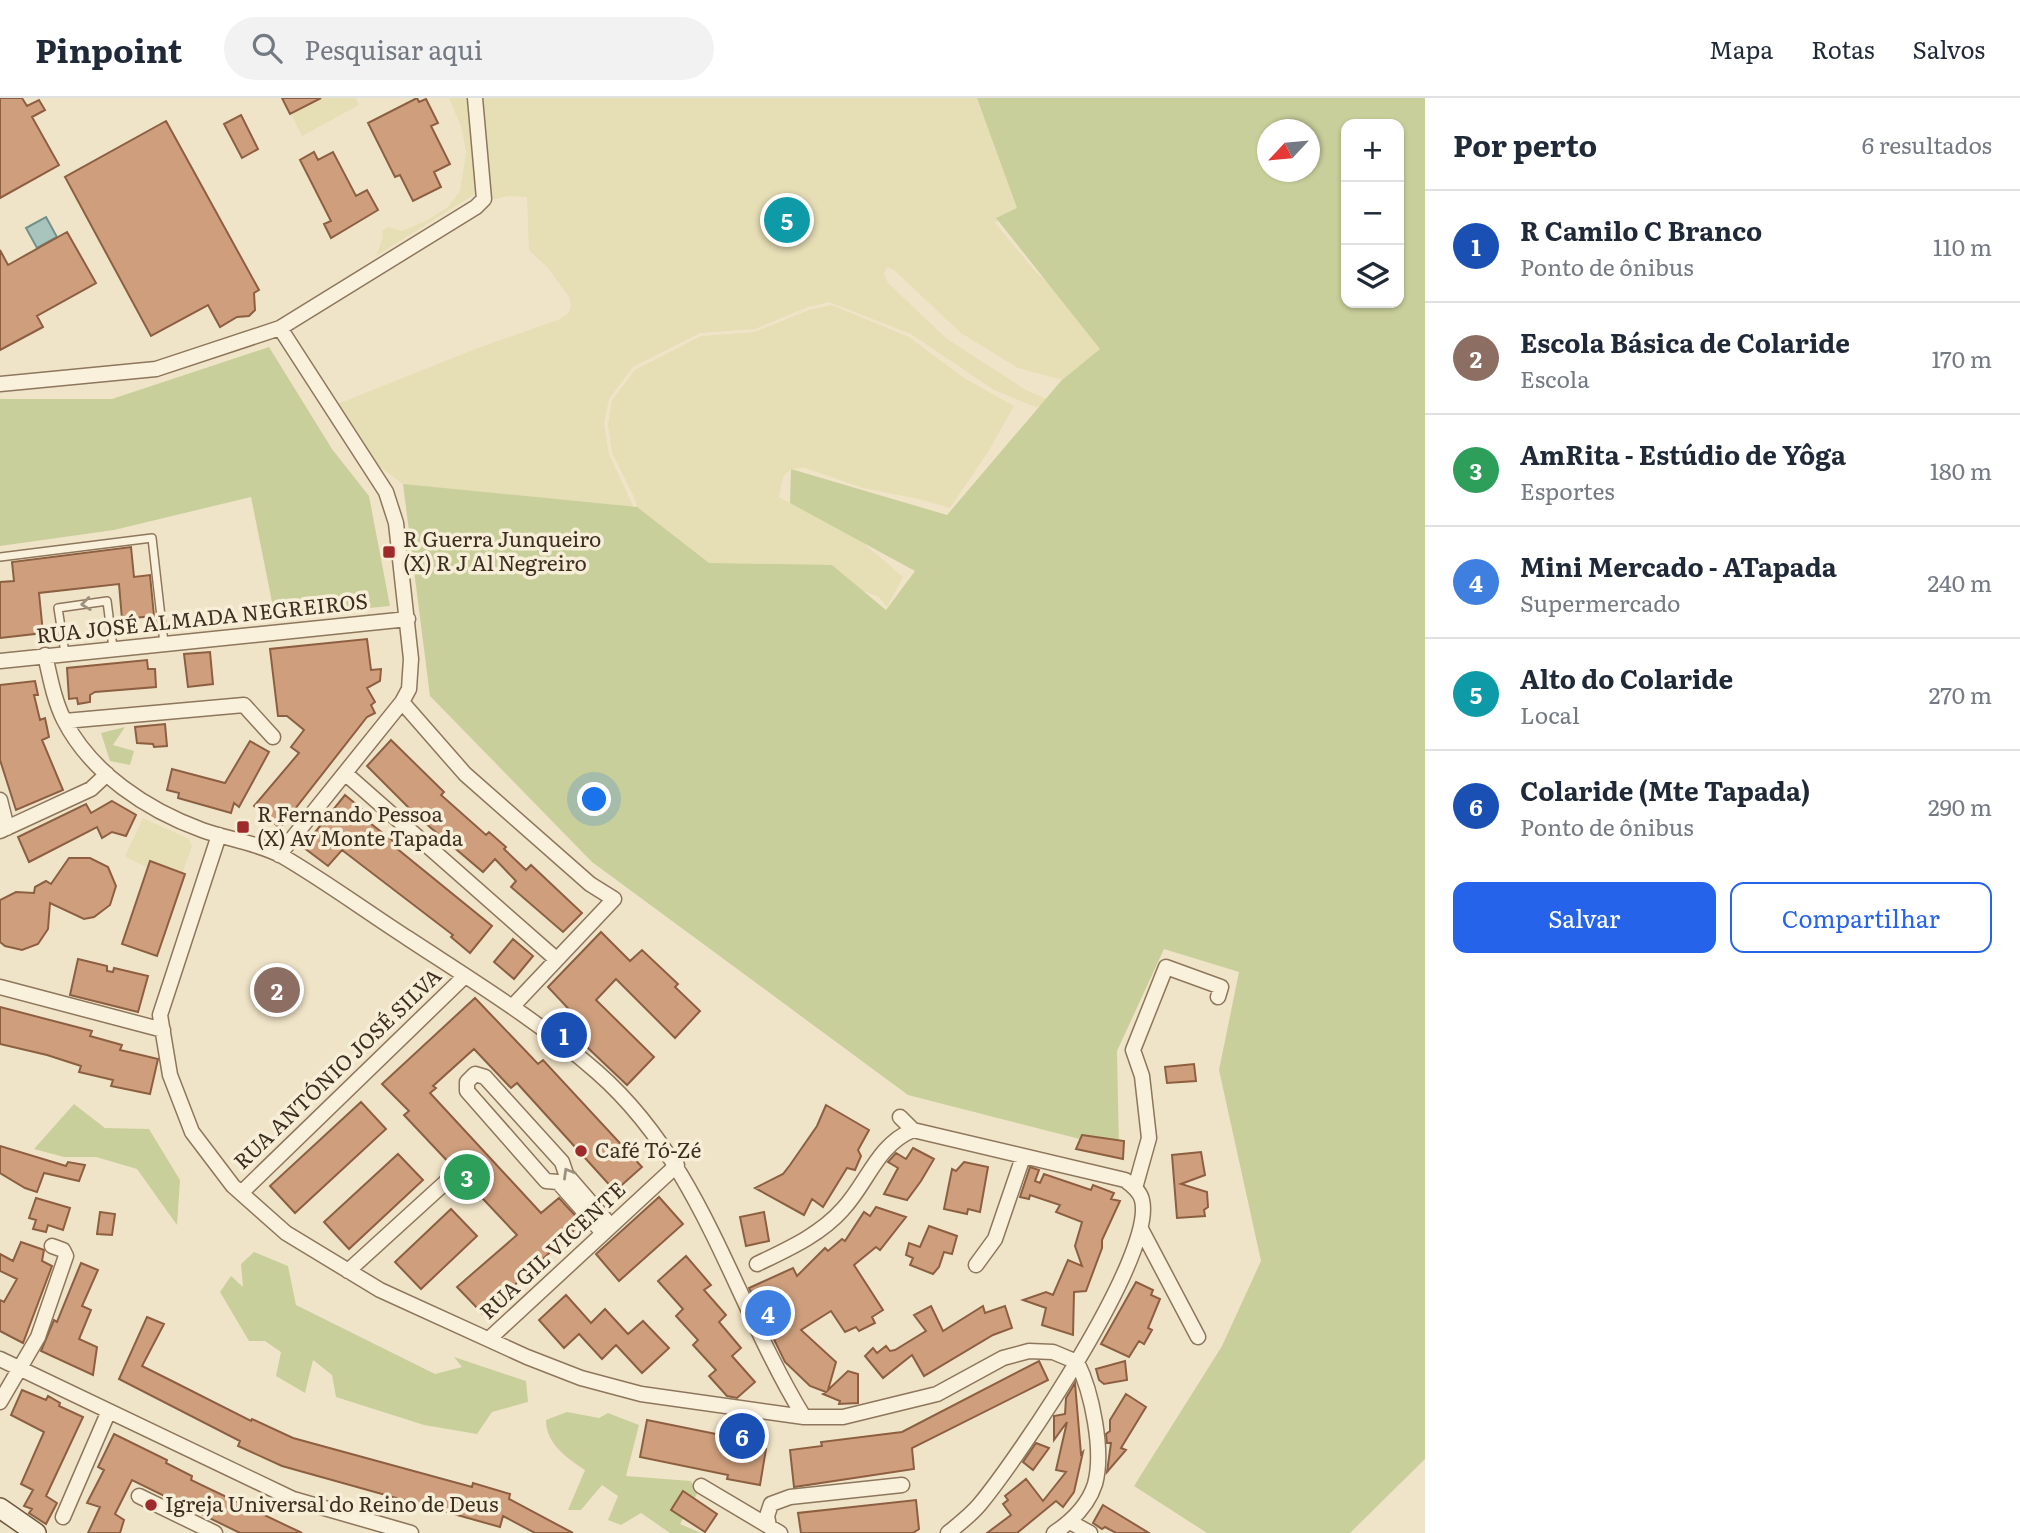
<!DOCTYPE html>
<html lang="pt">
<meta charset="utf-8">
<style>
body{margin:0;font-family:Literata,serif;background:#f2f2f3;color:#1f2937}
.controls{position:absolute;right:21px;top:21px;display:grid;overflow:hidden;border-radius:14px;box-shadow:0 2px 5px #0004}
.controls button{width:63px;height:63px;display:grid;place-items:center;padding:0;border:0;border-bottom:2px solid #e0e1e3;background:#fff;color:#1f2937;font:35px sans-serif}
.compass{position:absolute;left:1257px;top:21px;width:63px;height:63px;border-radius:50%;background:#fff;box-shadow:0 2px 5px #0004;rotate:244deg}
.you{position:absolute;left:595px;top:702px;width:24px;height:24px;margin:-18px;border:5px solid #fff;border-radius:50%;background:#1a73e8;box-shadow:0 0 0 10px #1a73e833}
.badge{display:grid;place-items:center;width:46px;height:46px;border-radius:50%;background:#2563eb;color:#fff;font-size:23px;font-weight:700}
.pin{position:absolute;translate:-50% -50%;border:4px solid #fff;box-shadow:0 2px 7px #0006}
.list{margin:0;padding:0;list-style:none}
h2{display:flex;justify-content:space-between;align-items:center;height:91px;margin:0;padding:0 28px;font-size:30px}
h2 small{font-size:23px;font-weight:400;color:#747a83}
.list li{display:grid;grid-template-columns:46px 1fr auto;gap:21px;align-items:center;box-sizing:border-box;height:112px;padding:0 28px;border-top:2px solid #e0e1e3}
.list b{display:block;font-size:26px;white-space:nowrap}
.list p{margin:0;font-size:23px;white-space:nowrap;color:#747a83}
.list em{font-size:23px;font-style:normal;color:#747a83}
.actions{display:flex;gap:14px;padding:21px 28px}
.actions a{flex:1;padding:16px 0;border:2px solid #2563eb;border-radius:14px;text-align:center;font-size:24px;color:#2563eb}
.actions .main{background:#2563eb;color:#fff}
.icon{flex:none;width:38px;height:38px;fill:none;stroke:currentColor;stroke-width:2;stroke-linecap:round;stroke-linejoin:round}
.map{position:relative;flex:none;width:1425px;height:1435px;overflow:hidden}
header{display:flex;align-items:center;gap:42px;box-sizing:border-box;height:98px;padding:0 35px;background:#fff;border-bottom:2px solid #e0e1e3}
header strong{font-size:33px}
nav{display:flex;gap:38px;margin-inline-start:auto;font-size:24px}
.search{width:490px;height:63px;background:#f2f2f3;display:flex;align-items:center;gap:18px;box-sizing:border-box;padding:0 24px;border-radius:38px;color:#747a83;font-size:26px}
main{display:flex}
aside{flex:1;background:#fff}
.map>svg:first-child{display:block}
.farmland{fill:#e6deb5}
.green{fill:#c9cf9b;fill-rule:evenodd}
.water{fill:#a9c4bc;stroke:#6f938a;stroke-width:2}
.building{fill:#cf9f7d;stroke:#8d5f41;stroke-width:2}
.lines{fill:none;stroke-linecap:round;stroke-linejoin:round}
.lane-casing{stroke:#8d765c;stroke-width:10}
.street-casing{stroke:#8d765c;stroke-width:17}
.secondary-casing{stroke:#6f573f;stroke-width:22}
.lane{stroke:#faf1dc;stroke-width:7}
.street{stroke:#faf1dc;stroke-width:14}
.secondary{stroke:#faf1dc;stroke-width:19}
.oneway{stroke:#9c907e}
.poi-dot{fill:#9e2a2b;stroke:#f7eed8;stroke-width:2.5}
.labels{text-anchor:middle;stroke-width:7;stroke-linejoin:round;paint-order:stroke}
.poi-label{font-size:21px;fill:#3d2e20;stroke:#f7eed8;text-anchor:start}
.street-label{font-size:21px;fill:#3d2e20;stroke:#f7eed8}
</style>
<header>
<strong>Pinpoint</strong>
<div class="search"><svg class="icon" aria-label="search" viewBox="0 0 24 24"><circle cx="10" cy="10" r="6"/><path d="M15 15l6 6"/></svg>Pesquisar aqui</div>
<nav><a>Mapa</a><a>Rotas</a><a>Salvos</a></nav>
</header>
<main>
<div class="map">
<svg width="1425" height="1435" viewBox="0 0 1425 1435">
<rect width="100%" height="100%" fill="#f0e4c8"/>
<path class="farmland" d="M305 0H356L359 7 302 38 291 16 309 7Z
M449 0H467L475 96 376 158 383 140 382 133 388 129 402 133 426 123 448 109 460 93 466 55 462 31Z
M482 0H978L1005 66 1017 110 995 125 1036 174 1072 206 1103 248 1066 283 1018 270 961 235 894 172 887 169 884 176 888 185 947 241 1026 292 1053 304 1036 309 994 292 911 236 829 204 808 209 755 231 700 235 633 269 609 301 604 326 609 356 634 410 412 393 380 369 335 307 478 250 558 222 568 216 571 209 569 199 548 170 529 152 527 99 508 98 491 102 483 50Z
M832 207 909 239 964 280 1014 308 988 354 950 410 919 401 863 390 805 370 791 371 783 379 779 399 861 443 903 479 887 509 879 499 864 493 694 481 637 414 635 401 612 355 608 326 612 302 635 272 701 238 755 234 809 212Z
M143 720 189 741 192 749 182 776 148 770 125 758Z"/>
<path class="green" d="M977 0H1425V1361L1350 1435H1207L1134 1388 1222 1248 1261 1163 1219 972 1239 874 1164 851 1117 953 1119 1051 908 997 592 764 430 598 403 386 637 409 709 465 832 467 886 512 915 473 790 405 791 371 947 417 1061 283 1100 251 996 120 1017 110ZM1346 26H1399V205H1346ZM1268 32H1310V74H1268Z
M269 249 332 351 369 398 390 508 275 519 251 399 114 432 0 448V301H112Z
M125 629 113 647 134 653 130 667 110 663 101 635Z
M74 1006 105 1030 149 1031 180 1082 177 1127 137 1071 96 1059H64L34 1051Z
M254 1154 288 1168 296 1207 435 1276 462 1269 454 1259 526 1283 528 1304 492 1314 477 1336 424 1327 336 1299 332 1277 313 1262 305 1295 276 1278 281 1254 265 1243H249L220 1194 231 1178 243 1189 241 1166Z
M567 1314 599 1320 608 1315 639 1327 626 1378 691 1383 697 1396 680 1426 701 1435H670L641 1415 621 1427 608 1422 618 1398 602 1387 581 1412H568L585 1372C567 1360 546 1346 546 1322Z"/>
<path class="water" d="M46 119 57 139 37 150 26 130Z"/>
<path class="building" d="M0 0H22L27 8 39 2 45 12 32 19 59 67 0 100Z
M282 0H321L290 16Z
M417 0 419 4 426 1 438 25 431 28 450 66 434 74 441 89 413 103 400 77 395 79 368 25Z
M241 17 258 51 242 60 224 26Z
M166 23 259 192 254 195 255 212 249 218 237 219 220 229 208 207 151 238 65 79Z
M314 54 318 62 333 54 356 98 367 92 378 112 331 140 324 126 331 123 300 62Z
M67 134 96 185 37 218 43 229 0 252V152L8 167Z
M131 449 134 479 150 477 154 518 122 521 119 486 39 495 43 535 0 540V484L14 483 12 464Z
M367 541 371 572 381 571 380 583 367 590 375 604 371 607 375 615 367 619 280 730 254 708 299 655 291 649 304 632 287 618H278L270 551Z
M210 554 213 586 188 589 184 556Z
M147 562 148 571H155L156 589 95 594 90 597V604L78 606 77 600 69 601 67 570Z
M35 583 38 597H34L40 622 45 620 49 639 42 642 63 692 16 712 0 662V587Z
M165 626 167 648 154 649 153 646 137 645 135 629Z
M391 642 444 694 441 697 486 737 489 734 506 749 504 751 526 772 531 767 582 815 563 834 511 789 516 783 495 761 483 774 418 719 367 668Z
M250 643 269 654 239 709 234 705 231 715 178 700 179 695 167 692 172 671 225 685Z
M345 697 369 717 366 722 397 746 395 749 492 828 470 855 451 839 453 837 342 752 328 768 303 749Z
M112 703 136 717 126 738 112 734 102 740 97 729 29 764 18 739 86 706 91 715Z
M69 760H90L108 769 116 788 110 807 94 819 84 821 50 805 48 831 38 846 22 852 5 848 0 844V802L16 794 34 795 35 789 46 783 51 786Z
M150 763 185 776 157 858 122 846Z
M601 834 630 863 642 852 678 886 675 889 700 913 675 940 616 881 596 902 654 959 627 987 569 932 579 922 548 889Z
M513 841 533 858 514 881 494 864Z
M78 861 107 868V873L113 874 114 870 148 878 138 914 70 897Z
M475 900 538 966 543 962 642 1069 615 1093 517 985 511 990 474 951 433 988 436 990 430 995 541 1115 559 1100 582 1125 483 1216 457 1189 517 1137 404 1017 409 1013 382 986Z
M0 909 92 933 90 938 122 947 120 952 158 961 150 996 111 988 113 982 79 974 81 968 47 957 0 946Z
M1194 966 1196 983 1167 985 1165 969Z
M361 1004 386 1031 295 1115 270 1088Z
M826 1007 869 1032 858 1052 861 1058 855 1072 847 1070 823 1109 812 1101 804 1117 755 1090 783 1076 790 1067 817 1028Z
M1082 1037 1124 1043 1123 1061 1076 1051Z
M0 1048 66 1068 68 1064 85 1067 79 1083 44 1075 37 1094 25 1090 0 1075Z
M913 1050 934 1061 921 1083 907 1102 884 1096 898 1070 888 1064 896 1055 906 1061Z
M1201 1054 1205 1077 1181 1086 1207 1094 1208 1109 1204 1112 1205 1118 1177 1120 1172 1057Z
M398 1056 423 1082 349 1151 324 1124Z
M964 1064 988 1069 980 1114 968 1111 967 1116 944 1111 952 1071 956 1073Z
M1030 1069 1039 1072 1035 1083 1040 1085 1044 1076 1091 1092 1093 1087 1114 1095 1111 1101 1120 1103 1102 1142V1150L1086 1193 1074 1194 1073 1237 1042 1227 1046 1210 1023 1202 1046 1194 1053 1197 1068 1162 1082 1168 1075 1148 1082 1124 1056 1114 1060 1107 1030 1097 1029 1101 1020 1099Z
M659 1099 683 1126 619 1183 596 1156Z
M36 1100 70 1110 63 1132 48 1127 46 1134 33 1131 36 1122 29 1120Z
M876 1109 906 1119 880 1152 876 1149 854 1167 883 1212 872 1219 875 1225 859 1233 856 1229 845 1234 831 1213 801 1232 836 1264 828 1292 848 1273 858 1276V1305L839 1306 840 1303 823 1296 826 1294 810 1288 785 1264 749 1190 793 1170 797 1178 825 1150 828 1153 842 1141 845 1143 864 1114 870 1118Z
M451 1111 477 1138 421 1191 395 1164Z
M100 1114 115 1116 112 1137 97 1136Z
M764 1114 769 1143 746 1148 740 1119Z
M929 1128 957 1138 952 1156 944 1154 939 1169 933 1176 910 1167 913 1160 906 1157 909 1145 920 1149Z
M21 1144 44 1152 42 1163 52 1168 23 1245 0 1233V1202L4 1204 17 1181 0 1173V1156L13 1163Z
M686 1158 711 1187 704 1192 726 1217 719 1224 741 1250 732 1258 755 1284 737 1300 727 1298 709 1278 716 1272 693 1247 698 1242 676 1218 683 1211 658 1183Z
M81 1165 98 1172 82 1208 91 1212 79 1241 97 1249 93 1277 41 1253 54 1222 57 1224Z
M1136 1184 1153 1192 1151 1197 1160 1201 1148 1230 1152 1232 1144 1246 1139 1243 1129 1259 1101 1246Z
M566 1197 591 1225 605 1211 628 1236 643 1223 669 1250 642 1275 616 1247 602 1261 579 1236 564 1250 539 1222Z
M931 1208 943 1233 983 1208 985 1215 1005 1208 1012 1230 993 1237 924 1278 912 1257 883 1280 865 1258 873 1250 877 1255 886 1248 890 1253 895 1252 926 1233 914 1217Z
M147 1219 164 1226 142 1268 172 1283 251 1323 252 1321 293 1340 472 1389 473 1385 510 1396 509 1401 573 1435H535L503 1418 500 1429 282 1368 238 1348 240 1343 119 1281Z
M1039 1263 1048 1282 912 1350 914 1371 794 1389 790 1352 822 1348 821 1344 902 1334Z
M1125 1263 1127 1282 1104 1286 1099 1282 1096 1271Z
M1075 1285 1081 1356 1083 1354 1074 1394 1063 1409 1056 1403 1017 1435H987L1011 1417 1003 1406 1008 1402 1005 1398 1026 1381 1043 1403 1066 1374 1056 1372 1067 1324 1054 1342V1318L1065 1316 1066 1300Z
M22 1292 46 1302 48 1298 60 1305 59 1308 83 1319 46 1398 57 1405 46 1426 29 1415 32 1411 24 1408 33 1392 21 1386 44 1334 11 1317Z
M1126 1296 1146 1309 1121 1350 1126 1352 1107 1374 1111 1345H1107L1106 1336 1110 1333V1322Z
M647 1322 736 1340 735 1345 766 1351 760 1387 727 1381 728 1377 640 1359Z
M114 1336 167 1362 166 1365 192 1378 191 1382 302 1435H240L132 1382 115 1416 124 1422 120 1435H88L100 1409 87 1405 104 1372 98 1369Z
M1036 1345 1049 1350 1033 1372 1023 1364Z
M683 1393 717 1416 705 1434 671 1412Z
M916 1402 919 1431 913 1435H801L798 1415Z
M1103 1407 1149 1435H1116L1105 1429 1102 1431 1093 1425Z"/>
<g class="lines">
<g class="lane-casing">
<path id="lane" d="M0 459 152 440 164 545
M65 555 58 510 107 503 113 550"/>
</g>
<g class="street-casing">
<path id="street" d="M0 286 156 271 280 230 476 109 484 101 475 0
M45 557C50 579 54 602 64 622 91 675 147 712 202 732 227 741 258 745 282 758 325 783 367 814 409 841 473 883 540 924 597 974 703 1067 733 1203 804 1319
M0 563 408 521
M402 604 465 676 590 786 614 801 512 909
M65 623 244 607 273 639
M346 676 556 861
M0 702 7 730
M0 733 91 691 107 676
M219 737 160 917 170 977 192 1034 233 1088 286 1135 380 1192 527 1259 581 1280 641 1296 804 1319H843L937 1296 1003 1260 1029 1253 1053 1254 1077 1264C1092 1294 1104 1353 1095 1386 1088 1408 1072 1423 1054 1435
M279 757 402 604 409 591 411 561 396 425 386 394 280 230
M0 889 163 932
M900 1019 913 1032 1125 1082C1132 1087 1140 1093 1142 1102 1156 1157 1019 1359 980 1406 971 1417 959 1426 948 1435
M1135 1090 1149 1040 1142 978 1133 952 1166 869 1221 889 1218 899
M241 1095 465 878
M1141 1131 1198 1239
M603 1135 558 1084 546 1083 467 993V984L475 976 485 979 562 1064 566 1076 611 1128
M757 1166C788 1151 820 1137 843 1111 868 1084 877 1047 913 1032
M976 1167 995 1141 1023 1059
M348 1173 448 1082
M489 1241 677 1067
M0 1261 293 1401 411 1435
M0 1304 38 1239 66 1158 63 1152 52 1148
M701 1388 780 1435
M139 1398 215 1435
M63 1419 108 1315
M1070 1424 1090 1435
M769 1428 767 1418 771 1406 790 1399 902 1387"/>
</g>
<g class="secondary-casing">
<path id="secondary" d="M0 1410 36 1435"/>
</g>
<use href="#lane" class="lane"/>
<use href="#street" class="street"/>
<use href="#secondary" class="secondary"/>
</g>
<defs><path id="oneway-chevron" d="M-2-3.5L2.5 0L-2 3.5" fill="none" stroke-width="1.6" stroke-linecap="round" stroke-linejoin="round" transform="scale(1.75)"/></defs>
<g class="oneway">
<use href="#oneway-chevron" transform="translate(86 506) rotate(173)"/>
<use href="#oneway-chevron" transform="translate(568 1075) rotate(-120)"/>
</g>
<g class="poi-dot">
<rect x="382" y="447" width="14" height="14" rx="3.5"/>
<rect x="236" y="722" width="14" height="14" rx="3.5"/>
<circle cx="581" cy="1053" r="7"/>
<circle cx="151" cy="1407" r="7"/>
</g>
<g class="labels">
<g class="poi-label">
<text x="403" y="449">R Guerra Junqueiro<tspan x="403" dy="24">(X) R J Al Negreiro</tspan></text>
<text x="257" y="724">R Fernando Pessoa<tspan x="257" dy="24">(X) Av Monte Tapada</tspan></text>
<text x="595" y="1060">Café Tó-Zé</text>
<text x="165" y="1414">Igreja Universal do Reino de Deus</text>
</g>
<g class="street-label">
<text transform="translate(202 521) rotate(-6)" y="7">RUA JOSÉ ALMADA NEGREIROS</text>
<text transform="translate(338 971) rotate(-44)" y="7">RUA ANTÓNIO JOSÉ SILVA</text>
<text transform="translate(553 1153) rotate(-43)" y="7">RUA GIL VICENTE</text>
</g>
</g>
</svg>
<div class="controls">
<button>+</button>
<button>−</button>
<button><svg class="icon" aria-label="layers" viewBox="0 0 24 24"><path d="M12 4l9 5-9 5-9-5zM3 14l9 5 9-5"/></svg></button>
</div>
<svg class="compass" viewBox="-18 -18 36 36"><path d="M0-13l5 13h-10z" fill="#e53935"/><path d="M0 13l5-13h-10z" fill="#747a83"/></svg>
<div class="you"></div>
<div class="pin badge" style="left:564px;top:937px;background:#1a4fb4">1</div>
<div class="pin badge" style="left:277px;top:892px;background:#8d6e63">2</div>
<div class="pin badge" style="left:467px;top:1079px;background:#2e9e5b">3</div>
<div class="pin badge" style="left:768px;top:1215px;background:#3f7fe0">4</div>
<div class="pin badge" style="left:787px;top:122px;background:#0f9aa8">5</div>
<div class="pin badge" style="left:742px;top:1338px;background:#1a4fb4">6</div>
</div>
<aside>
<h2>Por perto<small>6 resultados</small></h2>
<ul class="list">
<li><span class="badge" style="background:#1a4fb4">1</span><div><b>R Camilo C Branco</b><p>Ponto de ônibus</p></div><em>110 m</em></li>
<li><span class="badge" style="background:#8d6e63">2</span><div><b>Escola Básica de Colaride</b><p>Escola</p></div><em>170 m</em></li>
<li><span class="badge" style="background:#2e9e5b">3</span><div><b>AmRita - Estúdio de Yôga</b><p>Esportes</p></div><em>180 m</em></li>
<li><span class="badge" style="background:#3f7fe0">4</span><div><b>Mini Mercado - ATapada</b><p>Supermercado</p></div><em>240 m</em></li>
<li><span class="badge" style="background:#0f9aa8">5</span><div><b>Alto do Colaride</b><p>Local</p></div><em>270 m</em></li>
<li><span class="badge" style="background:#1a4fb4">6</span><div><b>Colaride (Mte Tapada)</b><p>Ponto de ônibus</p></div><em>290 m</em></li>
</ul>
<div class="actions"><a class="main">Salvar</a><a>Compartilhar</a></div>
</aside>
</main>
